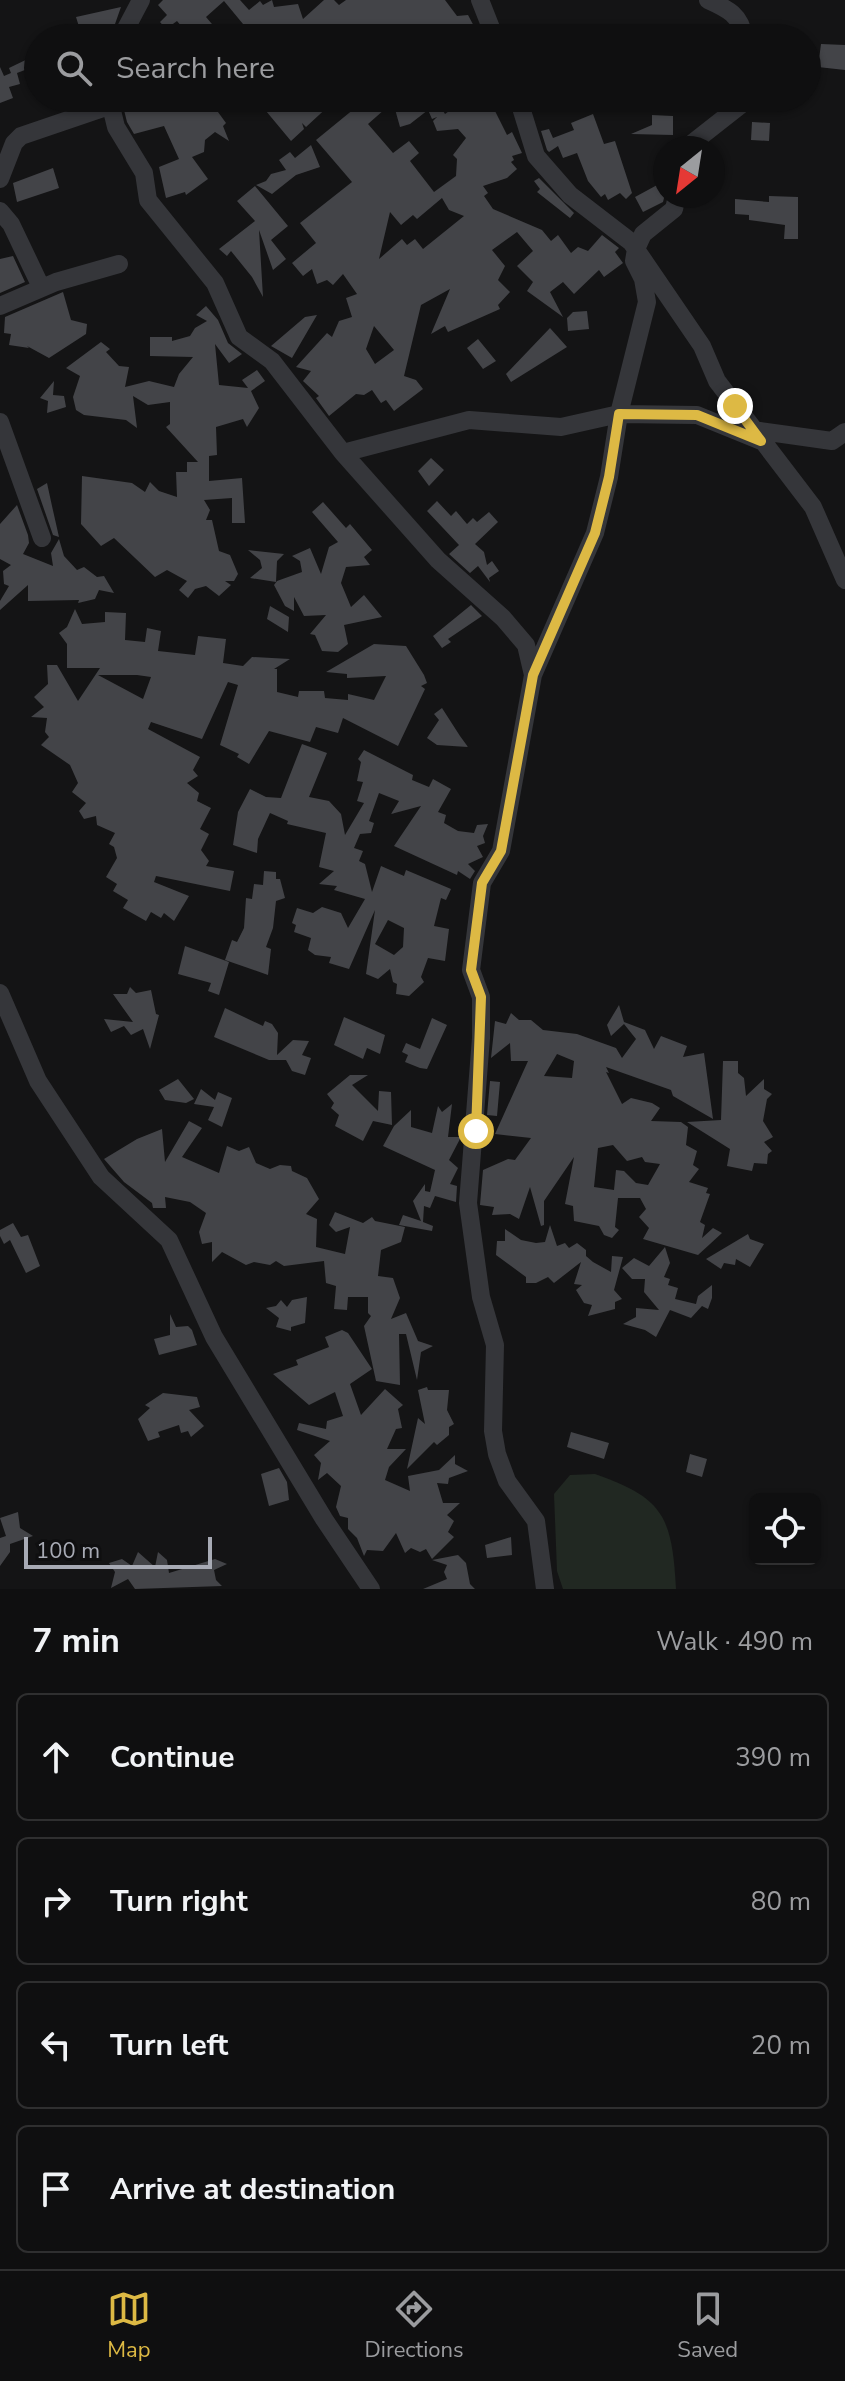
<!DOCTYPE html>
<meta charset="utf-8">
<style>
body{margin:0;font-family:"Nunito Sans",sans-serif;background:#181819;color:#f1f3f6}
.controls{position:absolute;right:24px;bottom:24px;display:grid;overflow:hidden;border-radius:12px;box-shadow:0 2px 6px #0004}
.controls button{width:72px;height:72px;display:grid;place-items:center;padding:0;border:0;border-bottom:2px solid #2f2f30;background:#0f0f10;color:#f1f3f6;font:40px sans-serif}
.compass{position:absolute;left:653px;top:136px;width:72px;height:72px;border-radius:50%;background:#0f0f10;box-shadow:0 2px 6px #0004;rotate:210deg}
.scale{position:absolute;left:24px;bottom:20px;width:188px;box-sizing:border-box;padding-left:8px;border:4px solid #a7aab4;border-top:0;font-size:22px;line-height:28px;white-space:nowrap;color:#a7aab4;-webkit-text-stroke:6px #0f0f10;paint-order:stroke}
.stop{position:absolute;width:24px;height:24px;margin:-18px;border:6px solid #ddb944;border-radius:50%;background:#fff}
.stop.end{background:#ddb944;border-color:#fff;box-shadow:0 2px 8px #0008}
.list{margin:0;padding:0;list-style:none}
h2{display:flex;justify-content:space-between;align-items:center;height:104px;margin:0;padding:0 32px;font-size:34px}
h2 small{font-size:26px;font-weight:400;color:#9b9c9f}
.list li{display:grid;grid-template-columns:52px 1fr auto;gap:24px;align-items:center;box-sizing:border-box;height:128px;margin:0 16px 16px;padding:0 16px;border:2px solid #2f2f30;border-radius:12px}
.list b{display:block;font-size:30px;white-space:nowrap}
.list em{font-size:26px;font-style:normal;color:#9b9c9f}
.icon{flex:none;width:44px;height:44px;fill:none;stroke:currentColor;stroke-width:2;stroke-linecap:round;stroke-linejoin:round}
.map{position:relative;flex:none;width:845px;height:1589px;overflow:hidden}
.search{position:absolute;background:#0f0f10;box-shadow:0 2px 6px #0004;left:24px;right:24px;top:24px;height:88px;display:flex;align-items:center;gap:20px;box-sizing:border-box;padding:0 28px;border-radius:44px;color:#9b9c9f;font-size:30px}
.sheet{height:680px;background:#0f0f10}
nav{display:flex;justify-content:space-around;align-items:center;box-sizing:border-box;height:112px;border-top:2px solid #2f2f30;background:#0f0f10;font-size:22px;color:#9b9c9f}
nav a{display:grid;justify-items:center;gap:4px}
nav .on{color:#ddb944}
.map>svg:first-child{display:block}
.green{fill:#212822}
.building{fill:#434448;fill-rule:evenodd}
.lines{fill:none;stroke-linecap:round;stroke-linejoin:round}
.minor{stroke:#35363a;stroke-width:18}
.route{stroke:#ddb944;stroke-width:10}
</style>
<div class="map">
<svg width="845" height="1589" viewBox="0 0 845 1589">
<rect width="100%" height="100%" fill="#141415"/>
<path class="green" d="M595 1474C664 1498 672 1517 676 1589H563L557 1571 554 1494 570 1475Z"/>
<path class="building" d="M163 0H240L249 10 260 1 263 5 272 0 274 7 298 4 303 19 324 0H334L339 5 346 0H445L457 16 468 15 476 30 469 38H351L343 30 340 38H248L243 24 224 1 206 17 217 30 201 26 211 38H191L177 21 166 29 160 22 167 15 158 5Z
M121 7 115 24 80 30 76 17Z
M821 44 845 45V70L818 67Z
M38 54V65L17 73 20 84 9 87 13 98 0 103V67L4 76 11 73 9 68Z
M157 98H216L223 107 218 112 226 123 223 126 229 141 215 132 205 140 204 152 192 157 208 179 186 195 185 192 166 198 159 167 179 159 164 126 134 134 127 122 124 110 158 101Z
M275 98H327L332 103 306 127 302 123 304 129 291 141 266 111 277 102Z
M355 98H397L395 100 404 110 423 98H444L438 102 445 114 467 98H499L504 106 495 111 507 135 512 132 522 153 512 156 514 160 511 162 517 169 507 178 483 186 488 193 484 196 493 209 542 230 551 241 558 235 571 253 578 247 588 251 602 235 619 248 615 252 623 263 604 277 599 270 574 294 563 282 550 292 563 317 527 291 533 282 517 266 533 251 517 232 492 250 505 266 498 280 510 292 498 305 500 309 448 332 445 326 431 334 450 289 421 305 404 376 416 380 423 389 394 411 386 400 381 403 372 390 364 395 356 394 329 416 316 398 319 396 303 381 311 371 296 367 327 333 332 337 339 321 352 317 346 298 357 294 343 274 333 285 327 280 317 284 312 269 303 276 292 263 316 243 300 223 352 182 316 140 360 104ZM393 102 400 127 410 124 428 110 432 119 437 117 433 121 437 131 458 129 466 138 453 155 457 159 456 176 434 192 410 161 419 153 409 141 393 153 368 124ZM442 198 449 210 464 216 423 249 415 239 407 245 402 239 379 259 390 212 401 225 413 215 417 219ZM374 326 394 350 375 364 366 349Z
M593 114 604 144 615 141 632 193 626 199 620 193 608 200 605 194 601 197 588 181 577 153 563 158 558 146 549 152 547 150 541 131 549 129 553 138 574 130 571 123Z
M652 115 673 116V135L631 134 652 125Z
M752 122 770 123 769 141 751 140Z
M311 145 320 167 296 175 272 194 256 185 266 181 271 174 286 170 279 160 290 152 295 158Z
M53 168 59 188 17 202 13 183Z
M539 178 574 213 570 218 537 192 540 189 534 181Z
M659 184 665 194 663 202 643 212 635 197Z
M255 186 288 226 271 240 286 259 273 270 259 230 263 297 252 277 231 251 227 256 219 249 255 221 237 201Z
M769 196 798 197V239H784L785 225 749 220V215L735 214V199L769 202Z
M13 256 25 282 0 293V259Z
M63 292 71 320 87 324 86 334 49 358 27 346 29 348 9 345 11 334 4 333 5 317Z
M206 306 218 320 228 343 242 354 229 363 215 344 219 385 248 388 242 380 257 370 265 381 251 391 259 408 247 427 243 419 216 427 217 455 209 456V481L242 478 245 523H232V498L204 500 210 510 206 520H212L219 551 230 555 238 574 234 581H225L231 585 219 596 206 586 195 589 188 598 179 590 187 581 167 570 155 577 114 538 101 546 81 524 82 476 132 483 145 492 150 482 159 491 177 497 176 472H187V462H198L166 427 170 424V402L148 405 133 396 137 428 126 420 84 415 76 410 73 397 80 376 66 368 101 342 110 349 106 352 119 366 129 367 125 387 149 381 174 387 179 374 193 357 150 356V337H172V341L190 336 195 328 207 321 196 315Z
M587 311 589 329 568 331 567 318 573 312Z
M317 315 292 358 271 346 305 317Z
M550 328 567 347 511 382 506 374Z
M478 339 496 361 483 369 467 348Z
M54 381 53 395 64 396 66 407 47 413 48 401 40 398Z
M431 458 444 470 429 486 418 471Z
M47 483 52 506 59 537 53 535 37 489Z
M437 501 451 516 456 511 467 524 473 518 477 522 489 512 498 522 475 544 484 552 487 565 492 561 499 571 489 578 490 582 478 566 470 573 449 554 459 545 427 511Z
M323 502 346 528 350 524 372 550 364 557 370 565 346 567 341 583 351 607 364 595 382 617 344 625 348 644 338 652 322 651 315 635 310 634 326 615 304 616 294 597V611L285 606 274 585 277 581 302 572 300 561 292 556 310 548 321 574 329 547 338 542 312 512Z
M17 505 28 535 29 543 23 554 53 566 51 553 59 539 64 556 77 570 84 567 97 577 104 576 114 593 99 590 95 599 78 603 79 600 28 601V585L0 610V601L9 586 4 584 3 571 11 565 0 559V524Z
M248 550 284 554 277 561 276 582 250 578 262 568 260 560Z
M471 605 482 616 448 639 451 642 442 648 433 636Z
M270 606 289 617 288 632 267 619Z
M75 609 82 624 105 622V612L126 613 125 640 145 642 147 628 161 631 158 651 195 655 198 636 226 639 223 663 243 666 252 657 290 659 274 669H277V692L298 697 299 691H324L325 698 348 700V694L374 700 386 676 347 678V674L326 672 374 644 406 646 424 675 427 683 421 686 425 689 398 746 343 718 338 733 316 727 310 742 269 731 249 764 237 757 239 754 220 745 238 685 228 682 202 739 151 722 148 729 200 757 193 770 198 776 187 783 199 793 197 801 211 808 200 829 209 834 201 850 209 861 206 866 234 871 230 891 156 876 154 882 189 896 174 921 164 913 161 918 151 912 146 921 123 908 128 900 113 891 117 884 106 877 117 858 114 847 109 844 115 833 97 825 96 816 84 819 79 811 86 803 72 792 78 783 70 765 41 745 49 737 45 732 47 718 31 717 44 707 34 697 48 684 47 665H57L78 701 100 668H67V644L59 633 67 627ZM98 675H137L151 677 143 699Z
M442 708 460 736 468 747 437 745 427 738 439 720 434 714Z
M302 744 327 753 309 797 329 801 341 814 345 835 364 803 357 801 363 782 357 781 361 762 358 759 364 750 413 775 412 780 429 787 433 779 451 789 438 812 446 815 444 823 458 831 474 833 477 825 488 824 483 836 485 843 477 846 483 857 468 864 475 871 470 879 458 871 457 875 394 846 421 806 391 814 399 801 379 793 369 821 374 823 371 833 360 834 354 848 363 851 359 861 365 864 372 892 381 866 404 876 406 870 451 889 446 900 441 898 434 926 449 929 445 961 428 958 421 977 424 982 409 996 396 994 397 984 393 982 390 969 378 979 366 974 375 910 349 969 329 963 331 957 315 955 308 950 311 938 294 932 296 925 292 923 297 908 313 913 322 907 341 913 348 928 365 899 334 890 337 886 319 884 334 871 319 867 326 833 287 824 288 821 270 813 258 839 257 853 233 845 238 812 250 789 266 797 281 798ZM388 920 404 928 403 947 394 955 375 944Z
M264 871 276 872V879H280L285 898 276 901 273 928 266 947 271 949 268 975 225 960 232 940 237 942 244 928 246 898 252 899 254 884 263 885Z
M185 946 229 962 219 995 208 991 211 983 178 974Z
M130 987 136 993 151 990 156 1014 159 1015 150 1049 143 1029 131 1035 124 1026 111 1032 104 1019 133 1022 113 994H127Z
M619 1005 624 1022 645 1030 654 1049 661 1036 687 1046 683 1057 704 1053 713 1119 673 1096 671 1090 606 1067 609 1073 606 1072 622 1104 631 1098 652 1103 660 1108 651 1121 681 1122 688 1127 686 1145 697 1151 693 1165 699 1169 689 1182 708 1188 706 1193 710 1194 700 1222 705 1225 702 1238 713 1228 722 1233 698 1255 643 1239 649 1228 639 1217 646 1209 640 1198H618L615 1227 619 1230 612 1238 604 1235 599 1226 574 1221 573 1206 565 1204 574 1157 544 1201V1225L541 1226 530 1187 519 1219 510 1214 492 1215 494 1207 480 1205 483 1170 508 1159 515 1160 531 1138 495 1134 528 1061H511L510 1043 491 1058 495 1021 506 1024 511 1013 519 1020H531L543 1030 577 1034 616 1048 622 1058 636 1039 624 1024 611 1036 607 1025ZM557 1054 574 1061 572 1078 544 1076ZM613 1145 627 1161 642 1157 645 1162 660 1164 648 1185 636 1183 624 1171 616 1170 614 1190 594 1187 598 1148Z
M225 1008 263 1026 265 1021 272 1024 278 1033 277 1055 293 1040 309 1041 302 1055 311 1058 305 1075 292 1071 286 1060H269L214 1037Z
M344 1017 385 1035 380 1054 367 1048 363 1059 334 1045Z
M432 1018 447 1025 427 1069 420 1068 405 1062 408 1055 402 1052 406 1043 420 1049Z
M723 1061H738V1073L744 1078 746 1096 764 1079V1089L772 1094 767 1099 763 1121 773 1137 764 1142 772 1151 768 1154 767 1164 754 1163 752 1171 727 1166 730 1149 687 1122 721 1120Z
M350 1075H368L352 1085 378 1111 379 1091 391 1092 392 1125 373 1121 363 1141 335 1126 339 1115 331 1108 334 1103 327 1094Z
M178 1079 194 1099 186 1103 165 1100 159 1090Z
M490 1081 500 1082 497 1116 487 1115Z
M201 1089 215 1100 218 1092 232 1098 222 1127 208 1120 214 1107 194 1104Z
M452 1104 448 1137H461L449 1160 458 1168 450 1184 457 1186 456 1202 435 1196 430 1208 424 1206 423 1222 433 1226 432 1231 399 1225 403 1215 421 1221 413 1201 425 1184V1191L430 1192 435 1170 383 1146 394 1126 411 1110V1127L432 1133 438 1106 442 1112Z
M189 1121 202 1128 182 1157 219 1173 227 1146 239 1151 249 1147 256 1163 270 1169 280 1165 291 1166 292 1171 307 1178 319 1199 306 1214 317 1219 316 1247 345 1254 350 1227 336 1232 329 1225 335 1212 363 1223 372 1217 375 1221 405 1227 401 1242 381 1250 378 1276 393 1278 400 1298 391 1319 406 1313 418 1341 433 1346 421 1352 417 1380 406 1334H399L400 1385 376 1381 364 1326 371 1316 368 1313V1297H348L347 1310 334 1309 336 1286 326 1283 324 1261 284 1266 276 1261 270 1265 254 1262 246 1265 222 1252 212 1262V1242L202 1244 199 1232 206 1213 190 1202 165 1197 166 1208H153L152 1203 124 1182 104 1159 137 1139 162 1129 165 1162Z
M13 1223 21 1237 28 1235 40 1266 26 1273 10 1240 4 1244 0 1236V1230Z
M550 1225 557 1246 565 1243 569 1248 577 1243 586 1250V1256L593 1262 611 1272 612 1256 623 1257 614 1290 622 1299 615 1302V1309L588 1316 592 1305 584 1303 576 1290 582 1285 574 1284 581 1262 554 1283 548 1277 536 1283H526V1277L496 1255 497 1241H505V1229L521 1240 536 1243 545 1242Z
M748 1234 750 1239 764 1244 750 1267 736 1259 735 1265 724 1263 721 1269 706 1259Z
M665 1247 670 1263 664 1277 670 1279 668 1285 678 1288 675 1299 696 1304 698 1296 712 1285V1298L708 1309 702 1306 691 1318 670 1310 656 1337 645 1330 623 1324 636 1317V1308L659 1310 644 1292 645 1279H632L622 1268 634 1258 649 1266Z
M307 1297 305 1323 291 1327V1331L276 1327 279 1318 266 1308 276 1306 281 1300 287 1307 292 1300Z
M170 1314 176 1327 188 1326 192 1330 197 1345 159 1355 154 1339 170 1335Z
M342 1330 348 1333 372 1369 350 1384 361 1415 385 1389 403 1405 398 1409 402 1428 396 1429 387 1449H406L389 1467 385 1480 410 1491 408 1476 439 1470 455 1455V1464L468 1471 449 1478 448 1484 437 1483 443 1503H460L447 1515 454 1521 448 1532 454 1537 432 1559 426 1549 420 1552 411 1548 405 1553 396 1533 383 1551 367 1550 364 1556 357 1538 348 1529V1518L340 1516 336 1507 341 1486 327 1473 318 1480 321 1463 314 1455 330 1441 297 1430 299 1423 326 1429 327 1421 343 1416 335 1392 309 1405 273 1374 298 1365 296 1360 329 1347 325 1337Z
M427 1387 428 1390H449L447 1410 454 1424 449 1427V1435L437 1445 434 1442 407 1469 418 1418 425 1424 418 1390Z
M163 1393 197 1397 200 1407 189 1410 204 1426 191 1437 188 1431 181 1433 179 1425 158 1432 160 1437 148 1441 138 1419 150 1408 145 1405Z
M571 1432 609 1443 604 1459 567 1447Z
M690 1454 707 1459 702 1477 686 1472Z
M279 1468 287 1482 289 1500 269 1506 261 1474Z
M18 1512 20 1528 33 1536 10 1544V1552L0 1566V1538L6 1536 0 1518Z
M511 1537 512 1555 487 1558 485 1545Z
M138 1552 155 1567 158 1552 167 1560 169 1573 215 1559 227 1564 214 1570 216 1580 222 1586 135 1589 128 1579 111 1588 115 1572 109 1563 122 1559 132 1566Z
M458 1555 466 1563 470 1584 475 1589H423L447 1579 444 1572 447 1565 432 1560Z"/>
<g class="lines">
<path class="minor" d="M480 0 495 38
M708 0C728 9 741 15 744 38
M121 38 141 0
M109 98 116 127 144 173 148 200 215 283 239 337 272 361 343 453 469 420 561 427 619 414 697 415 761 441
M518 98 536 156 570 195 631 242 702 346 717 381 813 507 845 580
M686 148 742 104 743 98
M0 179 14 143 21 136 112 105
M0 211 11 224 41 287
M0 306 56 282 119 264
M0 422 42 538
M753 430 832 441 845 432
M343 453 438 560 503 618 526 645 533 675 501 851 482 883 471 970 481 997V1038L468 1203 481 1297 495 1345 493 1431 497 1454 507 1481 536 1521 545 1589
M533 675 595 533 609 477 619 414 647 302 643 279 634 261 636 249 643 234 674 209 677 196
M0 993 38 1081 101 1177 169 1240 214 1337 324 1519 371 1589"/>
</g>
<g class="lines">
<path class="route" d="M476 1131 481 997 471 970 482 883 501 851 533 675 595 533 609 477 619 414 697 415 761 441 735 406"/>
</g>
</svg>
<div class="controls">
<button><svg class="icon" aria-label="locate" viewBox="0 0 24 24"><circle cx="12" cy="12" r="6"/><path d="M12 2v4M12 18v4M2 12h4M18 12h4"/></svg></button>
</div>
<svg class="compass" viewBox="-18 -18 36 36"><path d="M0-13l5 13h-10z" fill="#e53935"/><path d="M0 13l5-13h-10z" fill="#9b9c9f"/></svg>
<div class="scale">100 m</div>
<div class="stop" style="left:476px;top:1131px"></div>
<div class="stop end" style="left:735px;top:406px"></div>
<div class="search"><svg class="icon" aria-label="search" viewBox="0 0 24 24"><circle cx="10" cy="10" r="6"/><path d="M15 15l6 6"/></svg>Search here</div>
</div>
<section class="sheet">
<h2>7 min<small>Walk · 490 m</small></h2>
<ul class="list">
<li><svg class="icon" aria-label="ahead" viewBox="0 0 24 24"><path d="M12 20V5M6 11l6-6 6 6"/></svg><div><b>Continue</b></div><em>390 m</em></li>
<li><svg class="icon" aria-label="right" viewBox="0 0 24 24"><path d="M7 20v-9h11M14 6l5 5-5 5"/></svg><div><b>Turn right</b></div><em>80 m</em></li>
<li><svg class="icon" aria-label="left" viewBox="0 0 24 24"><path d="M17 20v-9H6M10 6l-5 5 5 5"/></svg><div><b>Turn left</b></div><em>20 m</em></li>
<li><svg class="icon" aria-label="arrive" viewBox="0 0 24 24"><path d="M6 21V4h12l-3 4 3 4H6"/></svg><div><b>Arrive at destination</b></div></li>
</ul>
</section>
<nav>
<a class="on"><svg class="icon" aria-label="map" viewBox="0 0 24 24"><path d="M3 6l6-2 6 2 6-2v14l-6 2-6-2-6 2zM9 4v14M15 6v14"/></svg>Map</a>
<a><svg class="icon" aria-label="directions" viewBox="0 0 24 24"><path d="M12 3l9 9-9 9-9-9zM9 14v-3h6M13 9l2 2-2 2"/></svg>Directions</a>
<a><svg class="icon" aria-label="saved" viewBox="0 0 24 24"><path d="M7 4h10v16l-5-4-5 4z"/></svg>Saved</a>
</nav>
